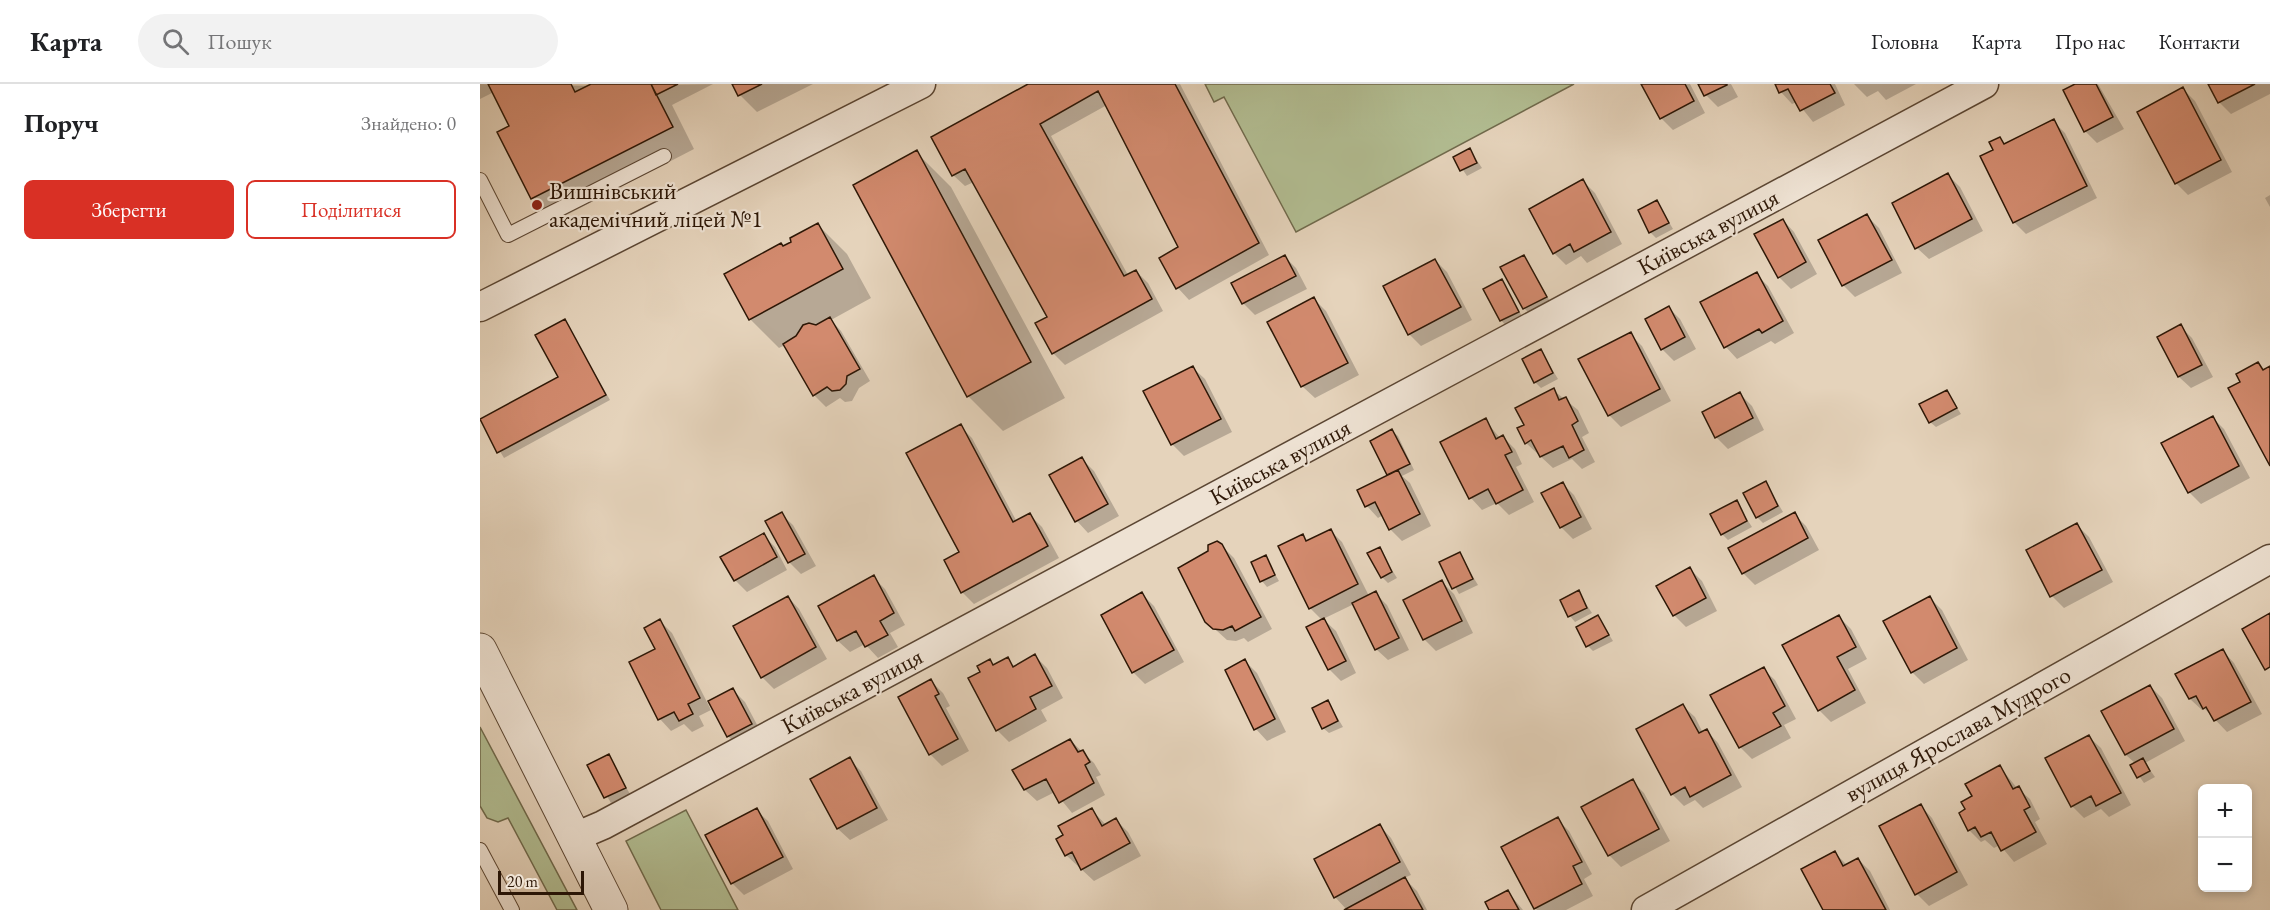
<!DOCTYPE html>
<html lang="uk">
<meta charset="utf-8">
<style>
body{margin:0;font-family:"EB Garamond",serif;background:#f2f2f2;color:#202124}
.controls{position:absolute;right:18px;bottom:18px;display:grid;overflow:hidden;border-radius:9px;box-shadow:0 3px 9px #0003}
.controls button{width:54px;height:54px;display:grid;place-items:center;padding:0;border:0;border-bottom:2px solid #e0e0e0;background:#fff;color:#202124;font:30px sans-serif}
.scale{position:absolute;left:18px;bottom:15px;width:86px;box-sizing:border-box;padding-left:6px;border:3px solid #2d1706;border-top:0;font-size:16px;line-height:21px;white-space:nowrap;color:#2d1706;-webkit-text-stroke:4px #eee2d3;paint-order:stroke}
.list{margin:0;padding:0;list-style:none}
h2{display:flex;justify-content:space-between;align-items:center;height:78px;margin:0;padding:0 24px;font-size:26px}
h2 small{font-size:20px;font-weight:400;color:#757577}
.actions{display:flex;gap:12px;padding:18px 24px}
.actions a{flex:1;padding:14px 0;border:2px solid #d93025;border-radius:9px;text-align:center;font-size:21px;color:#d93025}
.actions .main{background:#d93025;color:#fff}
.icon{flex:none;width:33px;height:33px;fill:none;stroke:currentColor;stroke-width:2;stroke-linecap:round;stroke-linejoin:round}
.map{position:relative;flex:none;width:1790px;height:826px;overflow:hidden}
header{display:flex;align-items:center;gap:36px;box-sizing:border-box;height:84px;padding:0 30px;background:#fff;border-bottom:2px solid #e0e0e0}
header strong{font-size:28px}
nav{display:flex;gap:33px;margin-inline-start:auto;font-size:21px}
.search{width:420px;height:54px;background:#f2f2f2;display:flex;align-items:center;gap:15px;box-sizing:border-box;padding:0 21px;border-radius:33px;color:#757577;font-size:22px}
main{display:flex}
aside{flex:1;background:#fff}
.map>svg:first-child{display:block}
.green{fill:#b2bd92;stroke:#706a4c;stroke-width:1.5}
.shadow{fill:#0003}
.building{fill:#d28a6e;stroke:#2d1706;stroke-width:1.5}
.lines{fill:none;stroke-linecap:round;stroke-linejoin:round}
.service-casing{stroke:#5b4633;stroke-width:16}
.minor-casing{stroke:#5b4633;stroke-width:31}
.tertiary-casing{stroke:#5b4633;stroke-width:35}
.service{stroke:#eee2d3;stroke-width:14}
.minor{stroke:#eee2d3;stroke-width:28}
.tertiary{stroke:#eee2d3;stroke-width:33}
.poi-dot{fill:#8f2418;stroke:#eee2d3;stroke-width:2}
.labels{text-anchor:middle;stroke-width:4.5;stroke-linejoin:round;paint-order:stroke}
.poi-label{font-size:24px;fill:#2d1706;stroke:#eee2d3;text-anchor:start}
.street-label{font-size:24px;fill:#2d1706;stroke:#eee2d3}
</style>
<header>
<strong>Карта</strong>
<div class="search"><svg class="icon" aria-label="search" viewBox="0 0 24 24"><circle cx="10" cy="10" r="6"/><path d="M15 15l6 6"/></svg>Пошук</div>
<nav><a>Головна</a><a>Карта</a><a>Про нас</a><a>Контакти</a></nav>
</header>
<main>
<aside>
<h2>Поруч<small>Знайдено: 0</small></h2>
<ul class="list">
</ul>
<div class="actions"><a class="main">Зберегти</a><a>Поділитися</a></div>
</aside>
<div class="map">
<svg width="1790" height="826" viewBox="0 0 1790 826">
<rect width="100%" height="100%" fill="#e5d3bb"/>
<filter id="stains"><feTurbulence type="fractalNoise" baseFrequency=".00333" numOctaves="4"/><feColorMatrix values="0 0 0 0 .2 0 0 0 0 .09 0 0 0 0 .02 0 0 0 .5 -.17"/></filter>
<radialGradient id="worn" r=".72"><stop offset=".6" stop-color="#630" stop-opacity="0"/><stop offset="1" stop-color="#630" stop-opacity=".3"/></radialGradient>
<path class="green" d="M725 0H1094L816 148 744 13 734 18Z
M0 643 97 826H77L28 734 18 738 7 734 0 722Z
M206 726 258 826H181L146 757Z"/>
<path class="shadow" d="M0 0 111 2 233 0 192 21 214 65 75 137 53 114 19 49 31 42 14 8 0 15Z
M254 0H333L277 28 260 11Z
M550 0H700L789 171 709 216 698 204 700 164 627 21 571 52 648 191 656 187 668 199 683 227 585 281 573 269 557 239 569 233 494 98 485 102 473 91Z
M1163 0H1210L1225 29 1193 46 1181 34Z
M1220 0H1251L1258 13 1238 23 1226 11Z
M1296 0H1355L1365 21 1333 38 1317 18 1312 20 1301 8Z
M1374 0H1436L1406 16 1398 7 1387 13Z
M1599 0H1618L1644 45 1617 59 1605 47Z
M1730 0H1790V10L1751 30 1739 18Z
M1703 5 1715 17 1752 88 1708 111 1696 99Z
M1573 37 1585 49 1617 114 1546 150 1534 138 1515 67 1520 54 1526 61Z
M990 66 1002 84 987 92 975 74Z
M436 68 471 103 585 314 523 347 488 312Z
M1468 91 1480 103 1503 147 1449 175 1437 164Z
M1103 97 1115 109 1142 160 1107 179 1101 172 1086 181 1074 169Z
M1790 111V123L1785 114Z
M1177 118 1193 145 1176 154 1170 148Z
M1387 132 1399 144 1422 189 1375 213 1363 201Z
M1303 136 1314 148 1337 190 1311 205 1299 193Z
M338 141 367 170 391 214 351 236 361 247 390 297 379 304 372 317 365 318 360 314 346 323 334 311 305 261 299 264 270 235 304 164Z
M1044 172 1071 219 1050 230 1044 224Z
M805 173 816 184 827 205 775 231 763 219Z
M955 176 967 188 992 236 941 262 929 250Z
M1276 190 1288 202 1314 249 1295 260 1291 257 1257 275 1246 263Z
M1022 197 1043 234 1026 242 1021 236Z
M834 215 846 227 879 291 835 314 823 303 789 239Z
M1189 224 1200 235 1216 265 1194 277 1182 265Z
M85 237 130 316 24 374 1 336 80 294Z
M1700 242 1712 254 1733 293 1711 304 1699 293 1679 254Z
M1150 250 1162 262 1191 317 1141 343 1129 331Z
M1061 267 1078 295 1061 304 1055 298Z
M713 284 725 295 752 348 704 372 692 360Z
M1073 306 1098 326 1109 349 1102 353 1115 378 1102 385 1092 375 1073 384 1046 359V341Z
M1467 308 1481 330 1456 343 1450 338Z
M1260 310 1272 322 1284 346 1248 365 1236 353Z
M1732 333 1744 345 1770 394 1721 420 1709 408Z
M1005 336 1020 354 1023 353 1035 365 1042 380 1036 383 1054 418 1029 431 1017 419 1002 426 991 414 962 359Z
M480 342 492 354 537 438 550 431 562 443 579 474 494 520 482 508Z
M912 347 918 352 934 386 922 392 930 399 951 442 922 457 910 445 903 431 898 434 887 422 909 392 892 357Z
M602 375 614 387 639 432 608 449 597 437 571 392Z
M1082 399 1094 411 1112 445 1093 455 1081 443Z
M1286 399 1303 428 1283 439 1277 433Z
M1256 418 1272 443 1248 456 1242 450Z
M301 430 313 441 336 482 321 490 309 478Z
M1314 430 1326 442 1339 466 1275 501 1263 489Z
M1597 441 1609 453 1633 498 1584 524 1572 512Z
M850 446 862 458 889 512 895 509 907 521 929 566 908 576 896 565 874 520 843 535 856 547 876 589 861 597 849 585 842 536 830 524 822 451 828 457Z
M283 451 295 463 307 486 267 508 255 496Z
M741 461 754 474 792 545 768 558 764 554 756 557 747 556 726 537 730 468Z
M899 465 917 494 908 499 902 493Z
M979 470 998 501 979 510 961 479Z
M785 473 799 497 787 503 782 497Z
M1210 485 1222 497 1237 527 1206 543 1194 531Z
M393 493 405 505 425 541 410 549 418 563 398 574 385 560 370 568 358 557 340 523Z
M962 498 974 510 993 549 956 567 944 555Z
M1098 508 1112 529 1095 538 1090 532Z
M662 510 674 522 704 578 665 600 653 588Z
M308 513 319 525 347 575 294 605 282 593Z
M1450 514 1462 526 1488 576 1444 600 1432 588Z
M1118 533 1133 557 1113 567 1108 562Z
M1359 533 1371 545 1387 575 1368 585 1386 619 1351 638 1339 626Z
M180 537 192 549 231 626 219 632 224 642 212 648 204 640 191 647 180 635 177 566Z
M1743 567 1754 579 1782 630 1747 648 1725 625 1722 626 1710 615 1697 591Z
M555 572 567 584 583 614 561 626 567 637 529 658 517 646 502 589 510 577 515 582 527 575 535 583Z
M765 577 777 589 806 648 787 657 776 645Z
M1283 585 1295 596 1316 635 1304 641 1311 654 1272 675 1260 663Z
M451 597 463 609 470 622 466 624 489 667 462 682 450 670Z
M1670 602 1682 614 1705 657 1665 679 1675 693 1664 699 1652 682 1656 680 1646 671 1623 627Z
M253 606 265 618 283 652 260 664 248 652Z
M848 618 863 643 849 649 843 644Z
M1203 622 1215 633 1223 649 1227 647 1238 659 1262 703 1223 724 1215 716 1204 722 1192 710Z
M1609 653 1621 664 1651 721 1629 733 1621 725 1604 734 1592 722Z
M590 656 614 679 621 691 616 693 625 711 592 729 575 708 557 717 545 706Z
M128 672 150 710 131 719 109 682Z
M369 675 381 687 408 736 370 756 358 745 332 695Z
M1520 683 1537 704 1550 715 1560 735 1555 738 1567 760 1534 778 1520 761 1514 764 1505 756 1501 758 1489 746 1487 726 1494 713Z
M1152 697 1164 709 1190 757 1141 783 1129 771 1103 723Z
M1441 722 1452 734 1488 801 1449 822 1437 810Z
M276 726 288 737 313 785 264 811 252 799Z
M612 726 626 741 636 736 648 748 661 772 614 797 586 771Z
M1077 735 1089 747 1112 790 1104 795 1113 812 1086 826H1057L1055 824Z
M900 742 911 754 931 791 924 794 937 807 947 826H867L855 813Z
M1355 769 1367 781 1378 775 1390 787 1410 826H1344Z
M1028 808 1043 826H1011Z"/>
<path class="building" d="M8 0H91L95 8 111 0H171L193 43 51 115 17 48 29 42Z
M171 0H198L176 11Z
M252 0H282L258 12Z
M548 0H695L779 159 696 205 679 174 698 163 618 7 560 40 644 192 656 186 672 215 572 270 555 239 567 233 485 85 472 92 451 53Z
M1161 0H1205L1214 17 1180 35Z
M1218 0H1247V1L1224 12Z
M1295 0H1350L1355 9 1320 27 1308 5 1299 9Z
M1595 0H1616L1633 33 1604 48 1583 6Z
M1728 0H1775L1738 19Z
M1703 3 1741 76 1695 100 1657 28Z
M1574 35 1607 102 1533 139 1500 72 1513 66 1509 58 1520 53 1524 60Z
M990 64 997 79 980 87 973 73Z
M437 66 551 278 487 313 373 101Z
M1468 89 1492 135 1435 165 1412 119Z
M1103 95 1131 148 1094 168 1090 160 1073 170 1049 125Z
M1177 116 1189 139 1169 149 1158 126Z
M1387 130 1412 176 1362 202 1338 156Z
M1303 135 1326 178 1298 194 1274 150Z
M338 139 363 185 269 236 244 190 301 159 303 162 311 158 310 154Z
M805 171 816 192 762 220 751 199Z
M1044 171 1067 213 1043 225 1020 183Z
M955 175 981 223 928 251 903 202Z
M1277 188 1303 237 1282 249 1279 245 1244 264 1220 218Z
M1022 195 1039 228 1020 237 1003 205Z
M834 213 868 279 821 303 787 238Z
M1189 222 1205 253 1181 266 1165 235Z
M350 233 380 285 367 292 366 300 360 306 352 307 347 303 333 312 303 260 316 252 323 241 329 239 336 241Z
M85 235 126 311 17 369 0 335 78 293 55 251Z
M1701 240 1722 281 1698 293 1677 253Z
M1151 248 1180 305 1128 332 1098 275Z
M1061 265 1073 289 1054 299 1042 275Z
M1778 278 1783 286 1790 282V382L1748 304 1760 298 1756 290Z
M713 282 741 335 691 361 663 307Z
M1074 304 1079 316 1086 313 1098 337 1092 341 1104 366 1089 374 1083 362 1060 373 1051 356 1045 360 1037 344 1044 341 1035 324Z
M1467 306 1477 324 1449 339 1439 320Z
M1260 308 1273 334 1235 354 1222 328Z
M1733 332 1759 382 1708 409 1681 359Z
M1006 334 1016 355 1023 351 1032 368 1025 371 1043 406 1016 420 1008 405 989 415 960 358Z
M481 340 533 438 550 429 568 462 481 509 464 476 479 468 426 369Z
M912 345 930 380 907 391 890 357Z
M602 373 628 420 595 438 569 391Z
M918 386 940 430 909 446 895 418 885 423 877 406Z
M1286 397 1298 422 1276 434 1263 409Z
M1083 398 1101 433 1080 444 1061 409Z
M1257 416 1267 437 1241 451 1230 430Z
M302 428 325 470 308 479 285 437Z
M1315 428 1328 454 1262 490 1248 464Z
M1597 439 1622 486 1570 513 1546 466Z
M851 445 878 500 829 525 798 462 823 450 826 457Z
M284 449 297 473 254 497 240 473Z
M737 457 742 460 781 533 755 547 752 542 743 546 733 545 725 538 698 484 728 467V461Z
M900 463 912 488 901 494 887 469Z
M980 468 993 495 972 505 959 478Z
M786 471 795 491 780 498 771 478Z
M1210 483 1226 514 1193 532 1176 502Z
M394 491 414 529 400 537 408 551 385 563 376 547 357 557 338 522Z
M962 496 982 537 943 556 923 516Z
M1099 506 1107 524 1088 533 1080 516Z
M896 507 919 554 895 566 872 519Z
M662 508 694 566 652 589 621 531Z
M308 512 336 563 281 594 253 542Z
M1450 512 1477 564 1431 589 1403 537Z
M1790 529V583L1785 586 1762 545Z
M1118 531 1129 551 1106 563 1096 543Z
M1359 531 1376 563 1357 573 1375 606 1338 627 1302 561Z
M844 534 866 577 848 586 826 543Z
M180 535 220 614 208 620 213 630 199 637 194 628 178 636 149 578 175 565 164 544Z
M1743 565 1771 618 1734 637 1726 623 1723 625 1716 612 1709 615 1695 590Z
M555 570 572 602 550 613 556 625 516 647 488 594 500 588 497 582 510 575 513 581 528 573 533 583Z
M765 575 795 635 774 646 745 586Z
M1284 583 1305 622 1293 629 1301 642 1259 664 1230 611Z
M451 595 459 610 455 612 478 655 449 671 418 613Z
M1670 601 1694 645 1645 671 1621 627Z
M253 604 272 640 247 653 228 617Z
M848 616 858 637 842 645 832 624Z
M1203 620 1219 649 1227 645 1251 691 1210 713 1205 703 1191 711 1156 645Z
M1609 651 1641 709 1616 722 1611 712 1591 723 1565 674Z
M590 655 598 668 603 666 610 678 605 681 614 699 579 719 566 695 544 706 532 686Z
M129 670 146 704 124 714 107 681Z
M370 673 397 724 357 745 330 695Z
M1663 674 1670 687 1657 694 1650 681Z
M1520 681 1533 705 1539 702 1550 723 1544 726 1556 748 1521 767 1511 748 1501 753 1495 743 1488 747 1479 729 1485 725 1481 718 1492 712 1485 700Z
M1153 695 1179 745 1128 772 1101 723Z
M1441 720 1477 788 1435 811 1399 742Z
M277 724 303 773 251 800 225 751Z
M612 724 622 742 636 734 650 759 601 786 592 768 585 772 576 755 583 751 578 742Z
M1078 733 1102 778 1093 782 1102 800 1054 825 1021 763Z
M900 740 920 778 854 814 834 775Z
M1355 767 1363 782 1378 774 1406 826H1343L1321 785Z
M925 793 943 826H864Z
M1028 806 1039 826H1009L1005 818Z"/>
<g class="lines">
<g class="service-casing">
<path id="service" d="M0 96 28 151 184 72
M0 766 32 826"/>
</g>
<g class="minor-casing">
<path id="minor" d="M0 223 441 0
M95 753 123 741 1504 0
M1166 826 1790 475"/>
</g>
<g class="tertiary-casing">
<path id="tertiary" d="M0 566 131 826"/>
</g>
<use href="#service" class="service"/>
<use href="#minor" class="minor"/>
<use href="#tertiary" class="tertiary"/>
</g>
<circle class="poi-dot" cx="57" cy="121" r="6"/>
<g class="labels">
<g class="poi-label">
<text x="69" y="115">Вишнівський<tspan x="69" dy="28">академічний ліцей №1</tspan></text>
</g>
<g class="street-label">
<text transform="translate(1228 148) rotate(-28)" y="8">Київська вулиця</text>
<text transform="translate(800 378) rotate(-28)" y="8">Київська вулиця</text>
<text transform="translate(372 607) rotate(-28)" y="8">Київська вулиця</text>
<text transform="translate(1478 650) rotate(-29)" y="8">вулиця Ярослава Мудрого</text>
</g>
</g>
<rect width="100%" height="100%" filter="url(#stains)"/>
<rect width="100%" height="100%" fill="url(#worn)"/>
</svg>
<div class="controls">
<button>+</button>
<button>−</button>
</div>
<div class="scale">20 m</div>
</div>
</main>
